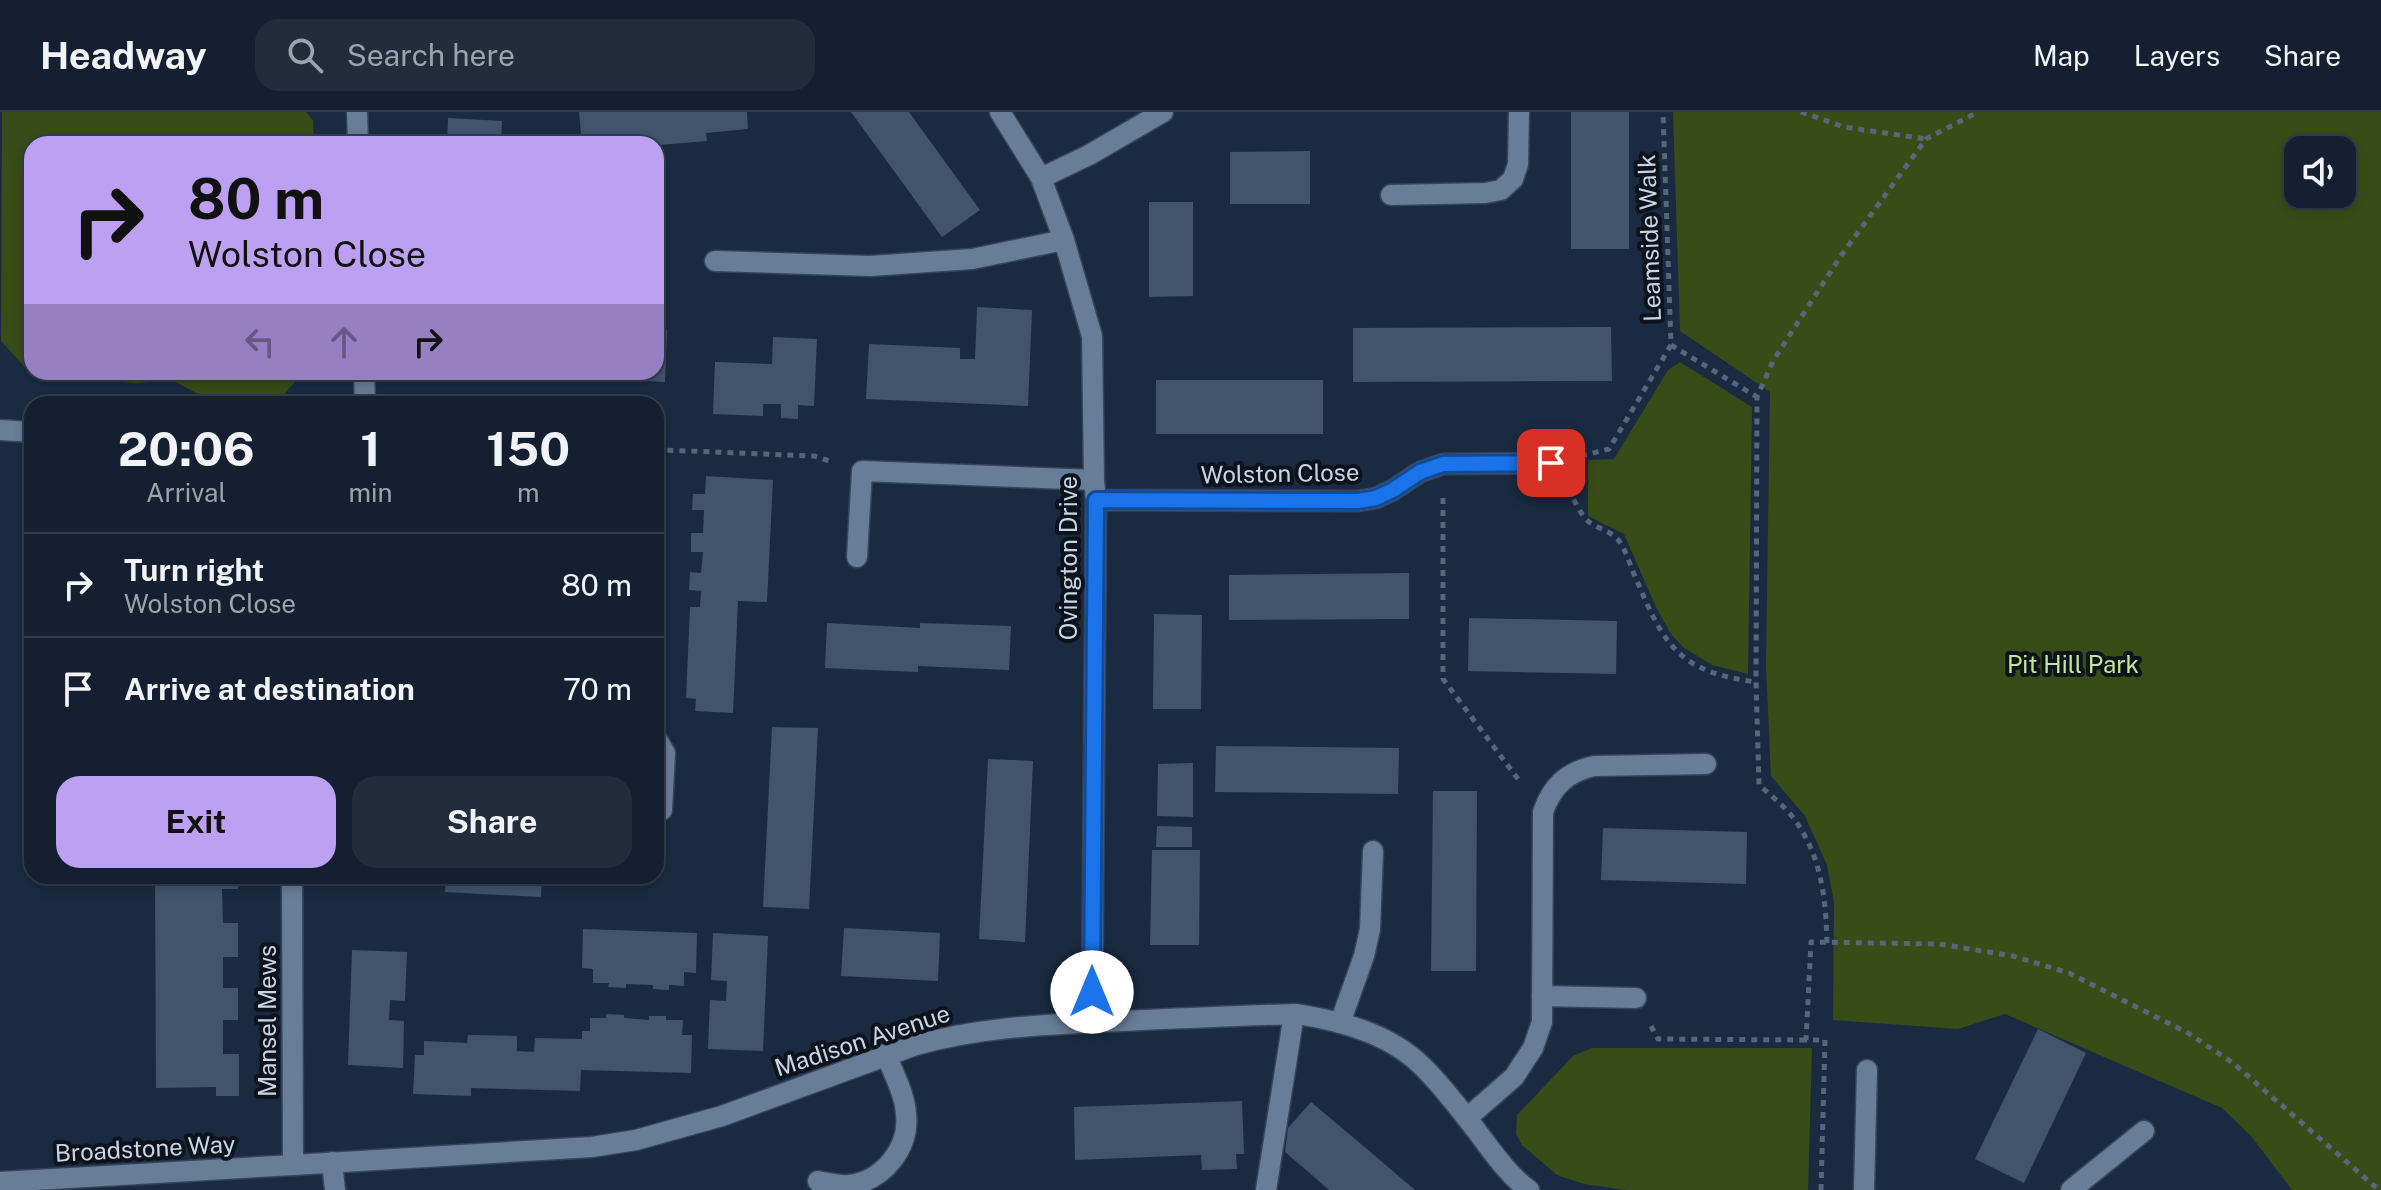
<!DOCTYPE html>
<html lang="en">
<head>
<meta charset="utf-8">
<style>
	body { margin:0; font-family:"Public Sans",sans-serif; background:#212d3d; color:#f1f3f6; height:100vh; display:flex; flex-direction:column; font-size:30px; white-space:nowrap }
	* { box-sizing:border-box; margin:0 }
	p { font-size:26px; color:#9da3ab }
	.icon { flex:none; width:44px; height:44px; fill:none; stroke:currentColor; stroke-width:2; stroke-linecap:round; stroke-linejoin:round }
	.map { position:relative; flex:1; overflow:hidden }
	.side { position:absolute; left:24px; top:284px; width:640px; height:488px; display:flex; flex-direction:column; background:#142031; border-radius:24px; box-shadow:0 4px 12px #0003,0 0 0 2px #333e4d }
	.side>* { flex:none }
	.hud { position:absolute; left:24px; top:24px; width:640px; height:244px; border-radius:24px; box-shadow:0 4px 12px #0003,0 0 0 2px #333e4d; background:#bca0f2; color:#111; overflow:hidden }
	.controls { position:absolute; left:2284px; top:24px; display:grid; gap:16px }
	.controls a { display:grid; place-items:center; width:72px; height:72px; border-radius:16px; background:#142031; box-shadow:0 4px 12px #0003,0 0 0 2px #333e4d; font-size:40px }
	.pin { position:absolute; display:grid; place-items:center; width:68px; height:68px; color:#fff; margin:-34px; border-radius:16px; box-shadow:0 4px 12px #0006 }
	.me { position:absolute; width:88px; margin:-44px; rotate:0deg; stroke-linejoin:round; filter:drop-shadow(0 0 6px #0008) }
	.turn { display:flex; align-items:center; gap:28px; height:168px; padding:0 32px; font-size:36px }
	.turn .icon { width:104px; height:104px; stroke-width:2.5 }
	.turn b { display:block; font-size:56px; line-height:68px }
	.lanes { display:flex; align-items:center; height:76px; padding:0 32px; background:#0003; justify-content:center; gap:40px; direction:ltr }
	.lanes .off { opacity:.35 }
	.eta { display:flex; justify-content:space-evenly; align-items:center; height:136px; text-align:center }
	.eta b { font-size:48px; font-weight:700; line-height:56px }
	.primary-button { display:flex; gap:16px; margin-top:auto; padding:16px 32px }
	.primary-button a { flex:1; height:92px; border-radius:24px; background:#bca0f2; color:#111; font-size:32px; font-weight:700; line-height:92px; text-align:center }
	.primary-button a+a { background:#212d3d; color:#f1f3f6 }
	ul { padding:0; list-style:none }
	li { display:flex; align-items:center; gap:24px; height:104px; padding:0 32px; border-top:2px solid #333e4d }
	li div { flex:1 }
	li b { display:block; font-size:30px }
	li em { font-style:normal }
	header { display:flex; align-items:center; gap:48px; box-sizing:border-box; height:112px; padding:0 40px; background:#142031; border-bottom:2px solid #333e4d }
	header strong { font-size:38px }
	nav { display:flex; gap:44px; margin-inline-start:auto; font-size:28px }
	.search { width:560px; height:72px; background:#212d3d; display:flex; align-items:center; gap:20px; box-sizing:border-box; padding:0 28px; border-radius:24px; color:#9da3ab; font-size:30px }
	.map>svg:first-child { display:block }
</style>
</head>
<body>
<header>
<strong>Headway</strong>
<div class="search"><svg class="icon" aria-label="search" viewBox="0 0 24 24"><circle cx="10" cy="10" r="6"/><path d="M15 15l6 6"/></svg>Search here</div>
<nav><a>Map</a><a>Layers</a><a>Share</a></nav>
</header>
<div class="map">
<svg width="2381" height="1078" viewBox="0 0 2381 1078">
	<rect width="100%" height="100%" fill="#1a2b41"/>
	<path fill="#384c18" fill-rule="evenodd" d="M 2,0 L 306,0 L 313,8 L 314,32 L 32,32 L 32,260 L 304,260 L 278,289 L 200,283 L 172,268 L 138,271 L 34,265 L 1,229 Z
		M 1673,0 L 2381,0 L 2381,1078 L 2292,1078 L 2251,1024 L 2222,996 L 2005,902 L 1958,917 L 1833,908 L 1834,790 L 1827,753 L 1805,704 L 1771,664 L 1766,554 L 1770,280 L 1680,219 ZM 2342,38 L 2342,82 L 2298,82 L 2298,38 Z
		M 1680,250 L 1752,295 L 1748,562 L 1712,553 L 1683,535 L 1671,522 L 1656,495 L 1624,422 L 1588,404 L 1588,348 L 1614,347 L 1668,258 Z
		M 1592,936 L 1812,936 L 1808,1078 L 1626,1078 L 1584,1072 L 1557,1063 L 1522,1033 L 1516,1022 L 1517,1003 L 1573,944 Z"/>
	<path fill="#41546c" d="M 579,0 L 747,0 L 748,17 L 706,21 L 707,29 L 659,33 L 661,50 L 656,50 L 656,32 L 582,32 Z
		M 851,0 L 909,0 L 980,98 L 942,125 Z
		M 1571,0 L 1629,0 L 1629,137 L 1571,137 Z
		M 448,6 L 502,9 L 501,32 L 447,32 Z
		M 1310,39 L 1310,92 L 1230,92 L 1230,40 Z
		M 1149,90 L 1193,90 L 1193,184 L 1149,185 Z
		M 977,195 L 1032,198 L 1028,294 L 866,287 L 869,232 L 960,236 L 960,247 L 975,247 Z
		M 1611,215 L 1612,269 L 1353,270 L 1353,216 Z
		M 656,217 L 667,218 L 665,270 L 584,266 L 584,260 L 656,260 Z
		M 773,225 L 817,227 L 814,294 L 798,293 L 798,307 L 781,306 L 781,292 L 763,292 L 763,304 L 713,302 L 715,250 L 772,252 Z
		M 456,260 L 512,260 L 511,268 L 455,265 Z
		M 1156,268 L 1323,268 L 1323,322 L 1156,322 Z
		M 706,364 L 773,368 L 767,490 L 738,489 L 733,601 L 695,599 L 696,587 L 686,586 L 690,495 L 700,495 L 701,479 L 689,478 L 690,460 L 701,461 L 703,440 L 691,440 L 691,421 L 703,421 L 704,398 L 692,398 L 693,382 L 705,382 Z
		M 1409,461 L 1409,507 L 1229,508 L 1229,463 Z
		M 29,482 L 32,482 L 32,515 L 27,514 Z
		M 1154,502 L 1202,503 L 1201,597 L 1153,597 Z
		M 1469,506 L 1617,509 L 1616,562 L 1468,559 Z
		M 827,511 L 920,516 L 920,511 L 1011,514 L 1009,558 L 918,554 L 918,560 L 825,556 Z
		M 772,615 L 818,616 L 809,797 L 763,795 Z
		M 1216,634 L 1399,636 L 1398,682 L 1215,680 Z
		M 988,647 L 1033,649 L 1025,830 L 979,827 Z
		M 1193,651 L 1193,705 L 1157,704 L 1158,652 Z
		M 29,653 L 32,653 L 32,732 L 29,732 Z
		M 1433,679 L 1477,679 L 1476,859 L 1431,859 Z
		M 1157,714 L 1192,715 L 1192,735 L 1156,735 Z
		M 1603,716 L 1747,720 L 1746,772 L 1601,768 Z
		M 1152,738 L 1200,738 L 1199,833 L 1150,833 Z
		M 155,764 L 238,764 L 238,777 L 222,777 L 223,811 L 238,811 L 238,845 L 223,845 L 223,876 L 238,876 L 238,908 L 223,908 L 223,942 L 239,942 L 239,984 L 216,984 L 216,975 L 156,976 Z
		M 446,764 L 542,764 L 541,785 L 445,780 Z
		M 844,816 L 940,821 L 938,869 L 841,864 Z
		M 583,817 L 697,821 L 696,861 L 684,860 L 684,874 L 669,873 L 669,878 L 653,877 L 653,873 L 626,872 L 626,876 L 608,875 L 609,871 L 593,871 L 593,857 L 582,856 Z
		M 713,821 L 768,824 L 763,939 L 708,937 L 710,888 L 726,889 L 727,869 L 711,868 Z
		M 352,838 L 407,840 L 405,889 L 390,888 L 389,908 L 404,909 L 403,956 L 348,953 Z
		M 606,902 L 624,903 L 624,906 L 649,908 L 649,904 L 666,904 L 666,908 L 683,908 L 682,923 L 692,923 L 691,961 L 581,958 L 580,979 L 471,976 L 471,984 L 413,982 L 415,943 L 424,943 L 424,929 L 467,931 L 468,923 L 517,924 L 517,939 L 534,940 L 535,926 L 582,927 L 582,919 L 590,919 L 590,906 L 606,906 Z
		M 2038,917 L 2086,941 L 2024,1071 L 1975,1047 Z
		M 1242,989 L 1244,1042 L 1236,1042 L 1237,1057 L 1202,1058 L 1201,1043 L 1075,1048 L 1074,995 Z
		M 1311,990 L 1374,1043 L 1415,1078 L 1329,1078 L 1305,1057 L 1285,1040 L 1288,1016 Z"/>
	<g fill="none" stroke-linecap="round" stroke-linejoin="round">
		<g stroke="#374558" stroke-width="23">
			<path id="lane" d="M 1391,83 L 1485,81 L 1501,78 L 1513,67 L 1518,52 L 1519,0
				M 715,149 L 870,154 L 972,147 L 1064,128
				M 857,445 L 862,359 L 1094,368
				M 1542,884 L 1636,886
				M 1340,911 L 1364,844 L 1370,817 L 1373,739
				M 332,1050 L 335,1078
				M 818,1069 C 829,1071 839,1074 849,1073 C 883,1069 910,1036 906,1002 C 905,982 893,961 886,942
				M 1266,1078 L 1294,902
				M 1864,1078 L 1867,958
				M 2071,1078 L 2144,1019"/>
		</g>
		<g stroke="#374558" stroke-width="23">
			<path id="street" d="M 357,0 L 358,32
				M 1000,0 L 1041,66 L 1064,128 L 1092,224 L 1094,368 L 1096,388 L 1092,911
				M 1041,66 L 1089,43 L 1163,0
				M 364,260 L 365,292
				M 1096,388 L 1358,389 L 1376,386 L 1393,378 L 1420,360 L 1443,352 L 1551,351
				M 656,626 L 665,641 L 662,698
				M 1467,1006 L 1514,965 L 1533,936 L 1542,910 L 1543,700 C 1552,674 1567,660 1594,654 L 1706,652
				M 293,1053 L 592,1035 L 636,1028 L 722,1004 L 913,934 C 975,916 1037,913 1101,910 C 1166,907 1231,904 1297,902 C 1340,909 1388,921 1421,953 C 1441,972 1459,996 1476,1018 C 1492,1039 1508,1063 1529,1078"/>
		</g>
		<g stroke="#374558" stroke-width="23">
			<path id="secondary" d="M 0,318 L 32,320
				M 0,1070 L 293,1053 L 292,764"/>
		</g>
		<path stroke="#576679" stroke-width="5" stroke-dasharray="6 6" stroke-linecap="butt" d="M 1801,0 L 1844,15 L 1926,27
			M 1671,233 L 1757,285
			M 656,341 L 663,338 L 814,344 L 833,350
			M 1581,344 L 1609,337 L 1671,233 L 1663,0
			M 1568,377 C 1574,387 1580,402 1588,409 C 1597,417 1612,419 1619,429 C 1627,440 1631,457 1637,469 C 1665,536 1681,560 1756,570
			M 1443,386 L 1443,567 L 1521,671
			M 1827,831 C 1826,790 1822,749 1799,714 C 1789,698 1773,685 1759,673 L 1756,570 L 1757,285 L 1773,249 L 1840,145 L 1926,27 L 1978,0
			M 1651,914 L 1658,927 L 1806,928
			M 1821,1078 L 1825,928 L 1806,928 L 1811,830 L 1939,832 L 2013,844 L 2069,861 L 2188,921 L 2233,951 L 2379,1078"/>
		<use href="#lane" stroke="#687d97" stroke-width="20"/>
		<use href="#street" stroke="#687d97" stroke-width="20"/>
		<use href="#secondary" stroke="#687d97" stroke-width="20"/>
	</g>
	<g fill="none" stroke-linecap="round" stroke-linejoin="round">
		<g stroke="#114b97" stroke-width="20">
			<path id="route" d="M 1092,880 L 1096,388 L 1358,389 L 1376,386 L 1393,378 L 1420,360 L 1443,352 L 1551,351"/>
		</g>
		<use href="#route" stroke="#1a73e8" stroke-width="14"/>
	</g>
	<g text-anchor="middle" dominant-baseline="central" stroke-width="8" stroke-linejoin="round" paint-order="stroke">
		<g font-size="24" fill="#c9d5e3" stroke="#0c131d">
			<text transform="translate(1649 126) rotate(-92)">Leamside Walk</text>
			<text transform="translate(1280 361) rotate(-1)">Wolston Close</text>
			<text transform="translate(1068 446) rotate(-90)">Ovington Drive</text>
			<text transform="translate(267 909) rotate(-90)">Mansel Mews</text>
			<text transform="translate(862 928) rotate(-18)">Madison Avenue</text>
			<text transform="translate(145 1036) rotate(-3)">Broadstone Way</text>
		</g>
		<g font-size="24" fill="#c3e793" stroke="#0c131d">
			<text x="2073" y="552">Pit Hill Park</text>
		</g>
	</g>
</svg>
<div class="controls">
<a><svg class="icon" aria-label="sound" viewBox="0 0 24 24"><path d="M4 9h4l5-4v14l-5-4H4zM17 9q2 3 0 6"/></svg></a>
</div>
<div class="pin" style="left:1551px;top:351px;background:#d93025"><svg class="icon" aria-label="arrive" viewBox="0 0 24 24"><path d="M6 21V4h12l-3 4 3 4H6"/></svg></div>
<svg class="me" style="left:1092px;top:880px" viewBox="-20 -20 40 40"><circle r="19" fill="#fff"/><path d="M0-13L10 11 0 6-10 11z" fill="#1a73e8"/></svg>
<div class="hud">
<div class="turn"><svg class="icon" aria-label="right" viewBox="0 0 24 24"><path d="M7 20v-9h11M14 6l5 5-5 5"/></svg><div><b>80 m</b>Wolston Close</div></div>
<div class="lanes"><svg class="icon off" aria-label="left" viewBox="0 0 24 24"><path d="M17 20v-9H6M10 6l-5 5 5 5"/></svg><svg class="icon off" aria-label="ahead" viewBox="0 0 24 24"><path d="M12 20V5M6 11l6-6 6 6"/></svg><svg class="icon" aria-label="right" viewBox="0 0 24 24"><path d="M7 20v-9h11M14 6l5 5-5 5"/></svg></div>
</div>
<section class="side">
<div class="eta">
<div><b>20:06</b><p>Arrival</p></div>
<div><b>1</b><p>min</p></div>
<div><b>150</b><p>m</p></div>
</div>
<ul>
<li><svg class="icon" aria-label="right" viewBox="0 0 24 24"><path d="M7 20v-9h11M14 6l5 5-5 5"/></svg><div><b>Turn right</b><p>Wolston Close</p></div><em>80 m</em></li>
<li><svg class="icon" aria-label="arrive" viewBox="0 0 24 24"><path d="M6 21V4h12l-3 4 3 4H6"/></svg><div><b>Arrive at destination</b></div><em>70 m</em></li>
</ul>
<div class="primary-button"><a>Exit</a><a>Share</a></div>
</section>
</div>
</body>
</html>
